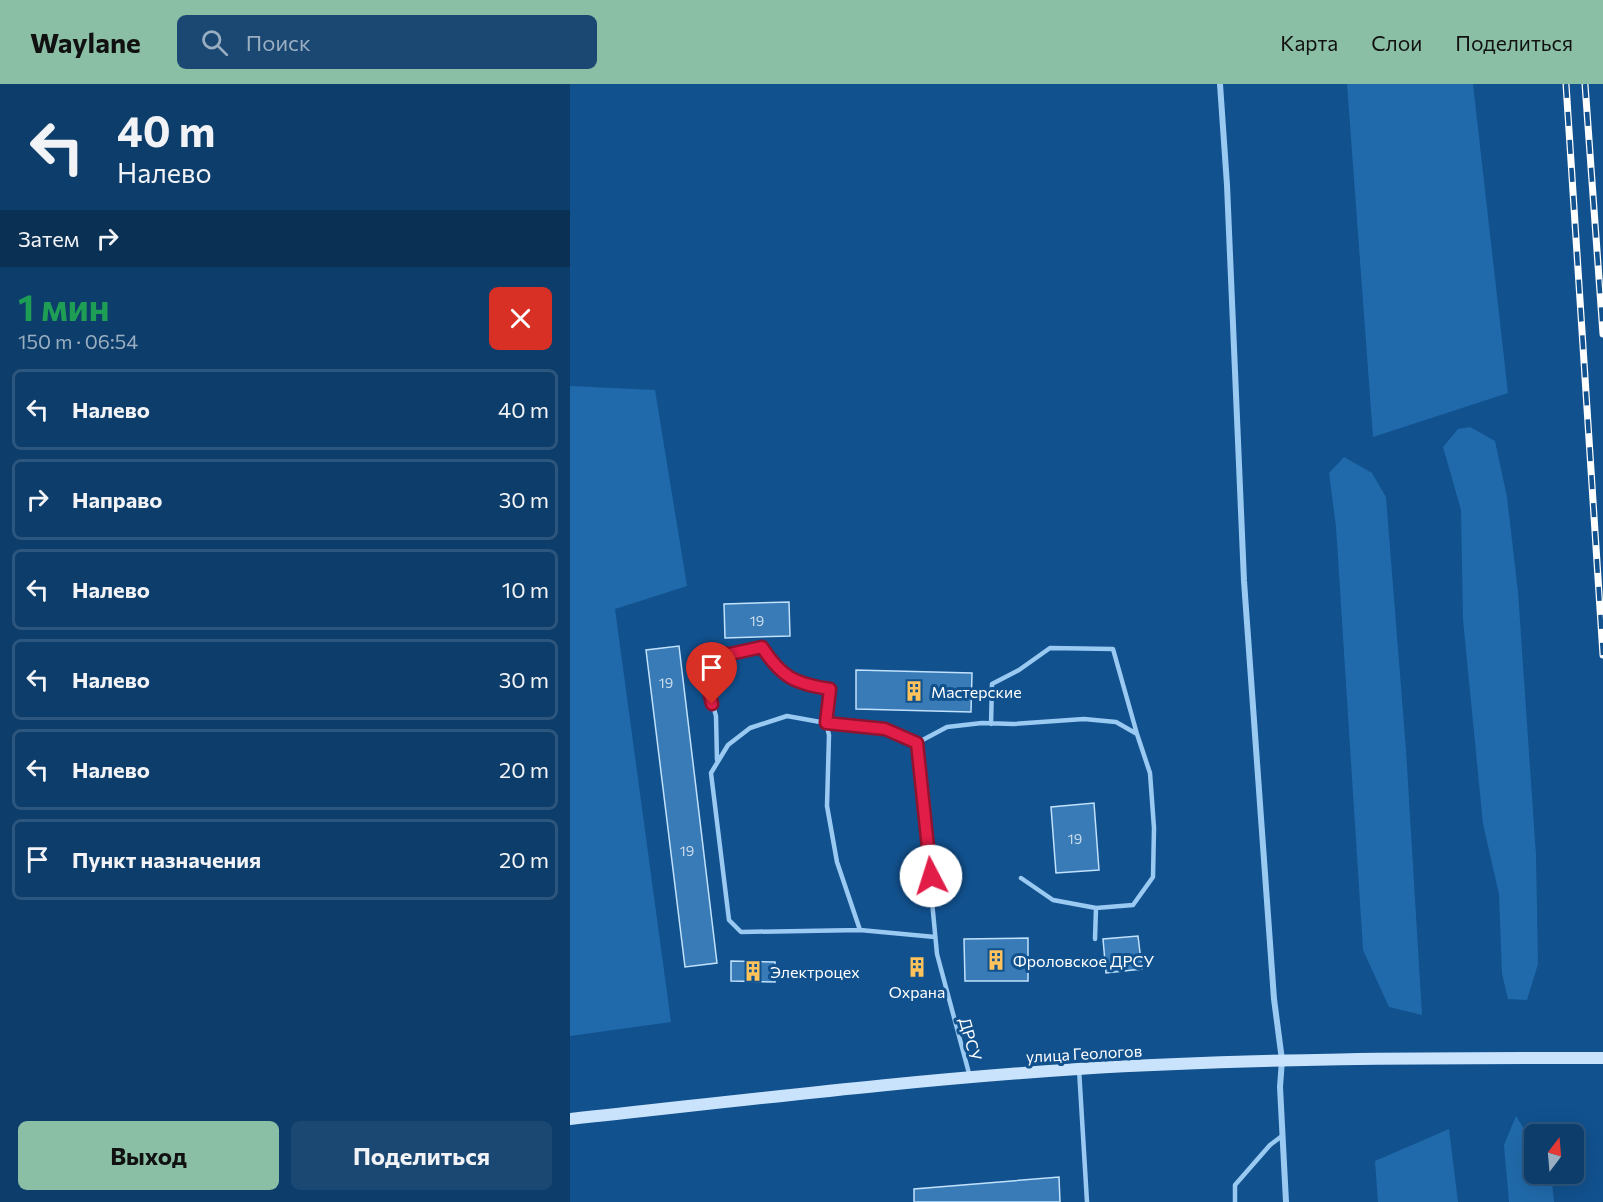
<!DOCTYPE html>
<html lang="ru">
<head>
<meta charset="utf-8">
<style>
	body { margin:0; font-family:Commissioner,sans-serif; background:#1b4872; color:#f1f3f6; height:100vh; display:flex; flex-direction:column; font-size:22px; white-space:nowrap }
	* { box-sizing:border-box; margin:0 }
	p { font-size:20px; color:#9aaec1 }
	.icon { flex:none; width:33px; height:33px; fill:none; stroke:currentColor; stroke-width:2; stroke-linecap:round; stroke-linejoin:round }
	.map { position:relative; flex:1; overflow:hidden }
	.side { display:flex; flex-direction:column; background:#0d3d6a; width:570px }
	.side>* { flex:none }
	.top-card { background:#0d3d6a; color:#f1f3f6; overflow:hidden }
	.needle { width:39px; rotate:16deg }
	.tools { position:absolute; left:954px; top:1040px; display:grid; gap:12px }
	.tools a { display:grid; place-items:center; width:60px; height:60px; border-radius:9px; background:#0d3d6a; box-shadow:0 6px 24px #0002,0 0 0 2px #2d567e; font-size:30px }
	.pin { position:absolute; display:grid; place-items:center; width:51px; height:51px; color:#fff; margin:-62px -26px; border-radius:50% 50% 50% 0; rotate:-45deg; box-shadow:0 0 6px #0007 }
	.pin .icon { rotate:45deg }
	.me { position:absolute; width:66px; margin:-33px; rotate:355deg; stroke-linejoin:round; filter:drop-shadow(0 0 4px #0008) }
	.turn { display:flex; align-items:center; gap:21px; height:126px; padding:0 18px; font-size:27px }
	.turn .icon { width:78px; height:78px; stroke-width:2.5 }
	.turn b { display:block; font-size:42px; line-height:51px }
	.then { display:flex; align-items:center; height:57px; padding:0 18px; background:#0003; gap:12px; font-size:22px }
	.round { display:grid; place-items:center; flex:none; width:63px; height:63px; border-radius:9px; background:#1b4872 }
	.head { display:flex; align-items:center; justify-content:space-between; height:102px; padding:0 18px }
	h1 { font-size:36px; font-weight:700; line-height:45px; color:#1e9e55 }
	.action { display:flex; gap:12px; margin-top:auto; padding:12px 18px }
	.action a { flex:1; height:69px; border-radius:9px; background:#8abfa5; color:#111; font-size:24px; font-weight:700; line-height:69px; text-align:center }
	.action a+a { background:#1b4872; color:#f1f3f6 }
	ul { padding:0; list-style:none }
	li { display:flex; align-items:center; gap:18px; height:81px; margin:0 12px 9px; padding:0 6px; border:3px solid #2d567e; border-radius:9px }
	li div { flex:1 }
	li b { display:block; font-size:22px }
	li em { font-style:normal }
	header { display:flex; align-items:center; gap:36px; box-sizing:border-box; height:84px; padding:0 30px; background:#8abfa5; color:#111 }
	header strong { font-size:28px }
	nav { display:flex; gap:33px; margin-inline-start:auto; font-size:21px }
	.search { width:420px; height:54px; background:#1b4872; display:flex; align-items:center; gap:15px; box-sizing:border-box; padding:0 21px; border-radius:9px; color:#9aaec1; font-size:22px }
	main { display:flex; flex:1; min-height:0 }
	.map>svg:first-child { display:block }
</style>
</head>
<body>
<header>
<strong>Waylane</strong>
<div class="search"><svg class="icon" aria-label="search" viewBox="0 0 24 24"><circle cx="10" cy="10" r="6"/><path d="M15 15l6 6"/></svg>Поиск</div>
<nav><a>Карта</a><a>Слои</a><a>Поделиться</a></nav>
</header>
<main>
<section class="side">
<div class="top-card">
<div class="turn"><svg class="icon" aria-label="left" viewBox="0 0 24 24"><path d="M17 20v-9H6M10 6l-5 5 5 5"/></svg><div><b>40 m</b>Налево</div></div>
<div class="then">Затем<svg class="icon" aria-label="right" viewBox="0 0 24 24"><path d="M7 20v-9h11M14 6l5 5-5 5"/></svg></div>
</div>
<div class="head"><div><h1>1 мин</h1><p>150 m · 06:54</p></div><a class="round" style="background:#d93025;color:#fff"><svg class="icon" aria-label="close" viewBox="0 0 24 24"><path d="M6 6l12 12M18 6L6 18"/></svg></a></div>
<ul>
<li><svg class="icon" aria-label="left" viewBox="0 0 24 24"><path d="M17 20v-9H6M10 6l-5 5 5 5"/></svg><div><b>Налево</b></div><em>40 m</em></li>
<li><svg class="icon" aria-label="right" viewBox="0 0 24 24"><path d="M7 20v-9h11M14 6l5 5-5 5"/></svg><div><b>Направо</b></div><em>30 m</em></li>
<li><svg class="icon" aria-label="left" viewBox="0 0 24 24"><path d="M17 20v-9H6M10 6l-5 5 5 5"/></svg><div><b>Налево</b></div><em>10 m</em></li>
<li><svg class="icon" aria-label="left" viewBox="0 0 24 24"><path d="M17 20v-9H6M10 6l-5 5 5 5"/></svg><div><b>Налево</b></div><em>30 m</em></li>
<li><svg class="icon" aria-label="left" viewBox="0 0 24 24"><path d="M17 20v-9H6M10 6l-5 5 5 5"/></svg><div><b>Налево</b></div><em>20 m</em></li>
<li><svg class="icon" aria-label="arrive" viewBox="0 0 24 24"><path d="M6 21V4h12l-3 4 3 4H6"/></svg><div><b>Пункт назначения</b></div><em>20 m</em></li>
</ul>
<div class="action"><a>Выход</a><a>Поделиться</a></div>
</section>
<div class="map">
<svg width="1033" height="1118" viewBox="0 0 1033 1118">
	<rect width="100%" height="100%" fill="#11518e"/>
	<path fill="#206aab" d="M 777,0 L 903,0 L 938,309 L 803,353 Z
		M 0,302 L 85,306 L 117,502 L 45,525 L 101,938 L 0,952 Z
		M 900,343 L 925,357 L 937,413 L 948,508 L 966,771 L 968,880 L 957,916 L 938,915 L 932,890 L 929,810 L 913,740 L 893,536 L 891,426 L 873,363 L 888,345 Z
		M 774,373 L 802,389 L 816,413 L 836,666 L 852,931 L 819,923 L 793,866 L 766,443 L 759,389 Z
		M 946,1032 L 964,1061 L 964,1089 L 981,1089 L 984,1118 L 939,1118 L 934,1061 Z
		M 879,1045 L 888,1118 L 808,1118 L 805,1077 Z"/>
	<path fill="#397bb7" stroke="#c1e1fd" stroke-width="1.5" d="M 219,518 L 220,552 L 155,554 L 154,520 Z
		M 109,562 L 147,879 L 115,883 L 76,566 Z
		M 286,586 L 402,589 L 401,628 L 286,625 Z
		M 524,719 L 529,786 L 486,789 L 481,723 Z
		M 568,852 L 572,885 L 536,889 L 533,855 Z
		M 458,854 L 458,897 L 395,897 L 394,855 Z
		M 161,877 L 205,878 L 205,898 L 161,897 Z
		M 489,1093 L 490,1118 L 344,1118 L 344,1105 Z"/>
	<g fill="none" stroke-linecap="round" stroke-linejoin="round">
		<path stroke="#9ac9f2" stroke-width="4.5" d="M 421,640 L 422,600 L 449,586 L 480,564 L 543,565 L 567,650
			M 347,659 L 377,643 L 412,639 L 443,640 L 514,635 L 546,638 L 567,650 L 580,689 L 584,744 L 583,793 L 563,821 L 526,824 L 483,816 L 451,794
			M 147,676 L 146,632 L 139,607 L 140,569 L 160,570 L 192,563 C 211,593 225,600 260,605 L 256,639 L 259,651 L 257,722 L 267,778 L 290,846
			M 365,853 L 290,846 L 171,848 L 159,836 L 141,689 L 158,661 L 180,644 L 217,632 L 267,641 L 316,645 L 347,659 L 367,870 L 400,993
			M 525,855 L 526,824
			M 509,985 L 517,1118
			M 665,1118 L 665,1101 L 700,1061 L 712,1052"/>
		<path stroke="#9ac9f2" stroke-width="6" d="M 650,0 L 657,101 L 674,497 L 704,915 L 712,976 L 710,1003 L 716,1118"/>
		<path stroke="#c9e3fc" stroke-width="12" d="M 0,1035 C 169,1017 338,996 508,985 C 683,974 858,974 1033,974"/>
		<g stroke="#fff" stroke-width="7">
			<path id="rail" d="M 996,0 L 1033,571
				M 1015,0 L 1033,250"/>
		</g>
		<use href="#rail" stroke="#11518e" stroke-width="4.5" stroke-dasharray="14" stroke-linecap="butt"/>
	</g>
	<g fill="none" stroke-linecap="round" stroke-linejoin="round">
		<g stroke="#92132f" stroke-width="15">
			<path id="route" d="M 142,620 L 139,607 L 140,569 L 160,570 L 192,563 C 211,593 225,600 260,605 L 256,639 L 315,645 L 347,659 L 361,792"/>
		</g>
		<use href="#route" stroke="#e11d48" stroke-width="10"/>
	</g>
	<defs>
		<g id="building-bare" transform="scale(1.62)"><path d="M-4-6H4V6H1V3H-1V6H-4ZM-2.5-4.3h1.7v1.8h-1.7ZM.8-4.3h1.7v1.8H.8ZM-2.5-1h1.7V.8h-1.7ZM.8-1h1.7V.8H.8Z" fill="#ffc35b" stroke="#11518e" stroke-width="2.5" paint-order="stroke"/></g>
	</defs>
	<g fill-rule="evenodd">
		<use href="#building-bare" x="344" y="607"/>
		<use href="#building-bare" x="426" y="876"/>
		<use href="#building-bare" x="347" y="883"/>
		<use href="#building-bare" x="183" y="887"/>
	</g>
	<g text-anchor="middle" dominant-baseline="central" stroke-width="6" stroke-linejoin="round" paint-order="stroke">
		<g font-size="14" fill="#cedeed">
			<text x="187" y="536">19</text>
			<text x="96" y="598">19</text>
			<text x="505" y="754">19</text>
			<text x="117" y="766">19</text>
		</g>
		<g font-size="16" fill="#fff" stroke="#11518e" text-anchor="start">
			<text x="361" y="607">Мастерские</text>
			<text x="443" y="876">Фроловское ДРСУ</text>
			<text x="200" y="887">Электроцех</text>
			<text x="347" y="907" text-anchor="middle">Охрана</text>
		</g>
		<g font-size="16" fill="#fff" stroke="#11518e">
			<text transform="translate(401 955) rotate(74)">ДРСУ</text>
			<text transform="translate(514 969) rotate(-3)">улица Геологов</text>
		</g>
	</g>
</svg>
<div class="tools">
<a><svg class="needle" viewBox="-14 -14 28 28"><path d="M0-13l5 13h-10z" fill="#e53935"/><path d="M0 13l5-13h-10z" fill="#9aaec1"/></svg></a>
</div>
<div class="pin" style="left:142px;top:620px;background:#d93025"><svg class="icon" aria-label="arrive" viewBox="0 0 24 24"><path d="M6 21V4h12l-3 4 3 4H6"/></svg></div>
<svg class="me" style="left:361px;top:792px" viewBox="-20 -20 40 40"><circle r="19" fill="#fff"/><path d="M0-13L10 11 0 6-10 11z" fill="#e11d48"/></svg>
</div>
</main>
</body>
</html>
